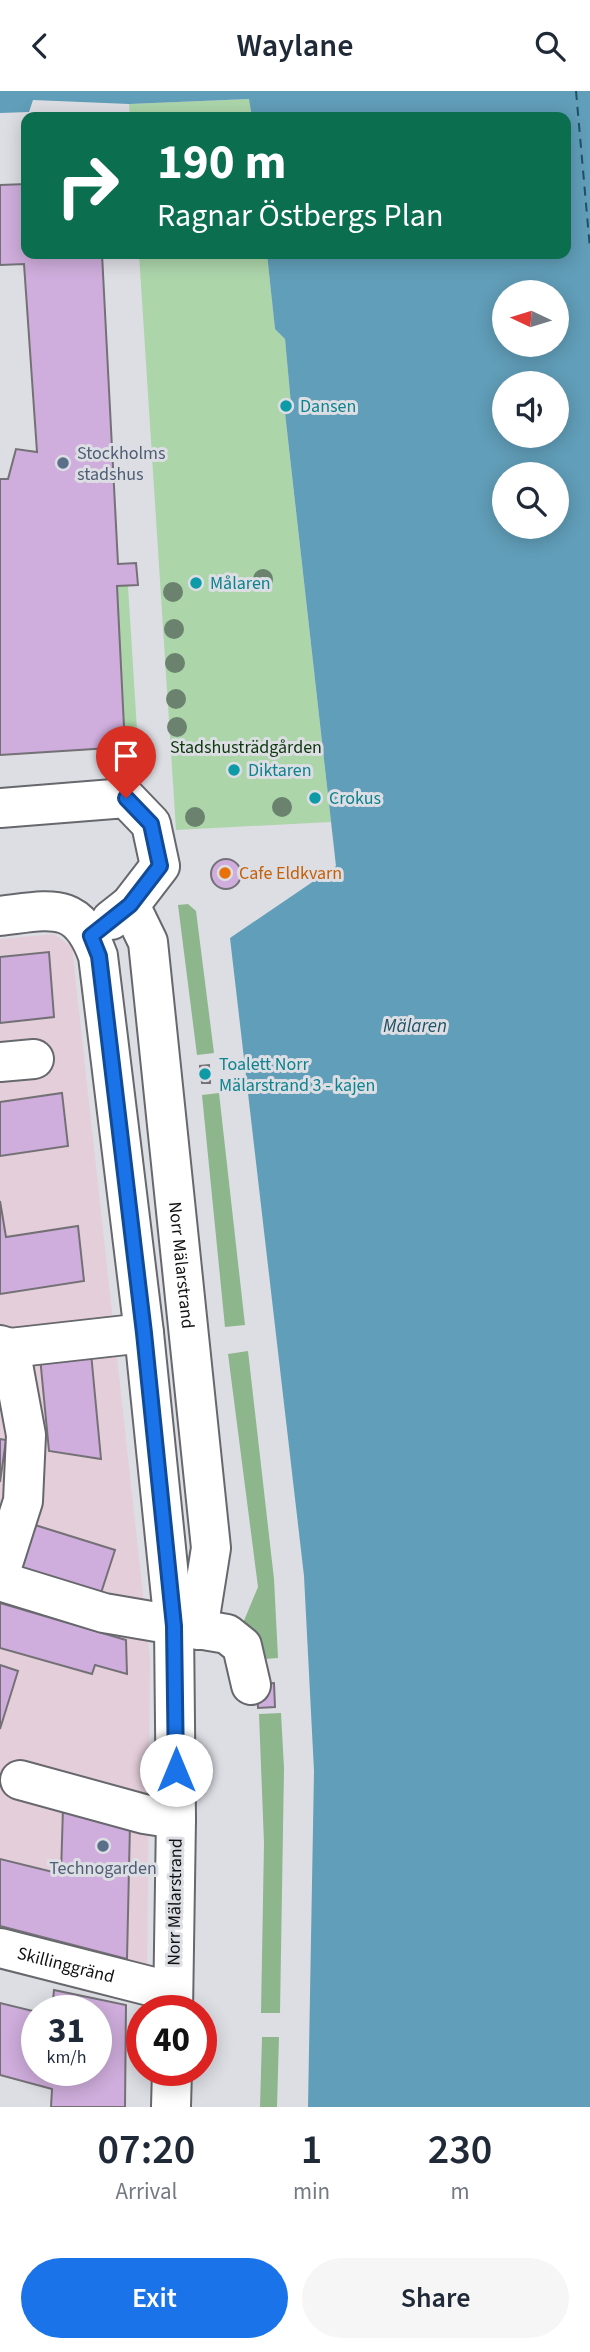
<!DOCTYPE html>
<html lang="en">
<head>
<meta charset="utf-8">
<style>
	body { margin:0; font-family:"Source Sans 3",sans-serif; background:#f6f6f7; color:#1f2937; height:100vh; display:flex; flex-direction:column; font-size:26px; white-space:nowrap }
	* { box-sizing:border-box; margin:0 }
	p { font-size:23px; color:#747a83 }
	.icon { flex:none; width:38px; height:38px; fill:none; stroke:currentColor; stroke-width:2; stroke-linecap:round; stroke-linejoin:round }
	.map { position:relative; height:2016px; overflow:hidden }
	.details { display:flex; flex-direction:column; background:#fff; flex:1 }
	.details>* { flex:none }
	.guide { position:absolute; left:21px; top:21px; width:550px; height:147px; border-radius:14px; box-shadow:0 4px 18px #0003; background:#0b6e4f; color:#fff; overflow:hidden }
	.needle { width:46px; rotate:274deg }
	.tools { position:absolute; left:492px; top:189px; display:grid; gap:14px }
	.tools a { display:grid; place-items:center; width:77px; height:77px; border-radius:50%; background:#fff; box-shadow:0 4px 18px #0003; font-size:35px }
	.speed { position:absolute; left:21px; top:1904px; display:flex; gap:14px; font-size:35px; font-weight:700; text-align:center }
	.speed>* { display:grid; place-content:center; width:91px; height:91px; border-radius:50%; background:#fff; box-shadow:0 4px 18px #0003; line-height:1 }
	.speed small { font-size:18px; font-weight:400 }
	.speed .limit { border:10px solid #d22; background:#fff; color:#111 }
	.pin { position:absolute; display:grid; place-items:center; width:60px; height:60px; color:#fff; margin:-72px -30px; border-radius:50% 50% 50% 0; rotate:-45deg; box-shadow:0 0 7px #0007 }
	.pin .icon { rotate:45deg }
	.me { position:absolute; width:77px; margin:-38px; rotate:0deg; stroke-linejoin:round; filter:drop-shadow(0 0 5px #0008) }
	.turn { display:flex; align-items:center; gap:24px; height:147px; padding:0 21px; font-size:32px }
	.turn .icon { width:91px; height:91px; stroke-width:2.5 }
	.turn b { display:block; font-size:49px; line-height:60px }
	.eta { display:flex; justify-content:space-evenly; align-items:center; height:119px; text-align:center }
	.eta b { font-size:42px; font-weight:600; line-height:49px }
	.cta { display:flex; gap:14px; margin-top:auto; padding:14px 21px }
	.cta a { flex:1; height:80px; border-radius:42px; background:#1a73e8; color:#fff; font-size:28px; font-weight:600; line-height:80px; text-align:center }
	.cta a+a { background:#f6f6f7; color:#1f2937 }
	header { display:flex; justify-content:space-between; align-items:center; height:91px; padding:0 21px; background:#fff; font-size:32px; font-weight:600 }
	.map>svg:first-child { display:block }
</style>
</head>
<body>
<header><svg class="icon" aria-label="back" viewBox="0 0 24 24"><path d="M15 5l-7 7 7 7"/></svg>Waylane<svg class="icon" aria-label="search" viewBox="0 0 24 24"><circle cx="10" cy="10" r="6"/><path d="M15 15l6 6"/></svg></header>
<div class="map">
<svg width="590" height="2016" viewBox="0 0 590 2016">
	<rect width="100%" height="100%" fill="#dddee4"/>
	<path fill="#e4ceda" d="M 54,843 L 72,856 L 150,1567 L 147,1897 L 0,1858 L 0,848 Z"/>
	<path fill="#acd5aa" d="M 250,8 L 252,26 L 130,26 L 129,13 Z
		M 139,163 L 267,163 L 275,238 L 285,248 L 291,313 L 285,323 L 331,731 L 176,739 Z
		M 117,495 L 128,495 L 138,655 L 125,656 Z"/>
	<path fill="#8db68c" d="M 188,813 L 196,820 L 214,962 L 197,964 L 178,814 Z
		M 219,1002 L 245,1234 L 225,1236 L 202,1004 Z
		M 248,1260 L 274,1488 L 278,1567 L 251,1569 L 238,1544 L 258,1496 L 228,1263 Z
		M 281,1622 L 284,1677 L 280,1922 L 261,1922 L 264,1752 L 259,1623 Z
		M 262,1946 L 279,1946 L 277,2016 L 260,2016 Z"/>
	<path fill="#619eb9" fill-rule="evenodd" d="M 0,0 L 590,0 L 590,2016 L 308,2016 L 314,1680 L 304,1485 L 230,847 L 336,775 L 285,322 L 291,313 L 285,248 L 275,238 L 267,163 L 565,163 L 565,26 L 252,26 L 249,8 L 129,13 L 33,9 L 29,21 L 0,22 ZM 504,201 L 556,201 L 556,254 L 504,254 ZM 504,292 L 556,292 L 556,345 L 504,345 ZM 504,383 L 556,383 L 556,436 L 504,436 Z"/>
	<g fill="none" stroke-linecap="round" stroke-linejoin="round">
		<path stroke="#1f5165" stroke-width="2" stroke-dasharray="9 7" stroke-linecap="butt" d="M 576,0 L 590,158"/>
	</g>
	<path fill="#cfaddc" stroke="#747176" stroke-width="2" d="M 26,93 L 26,163 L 102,163 L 118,473 L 136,472 L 138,494 L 117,495 L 125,656 L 0,664 L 0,388 L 8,388 L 16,358 L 37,361 L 24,173 L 0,174 L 0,94 Z
		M211 783a15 15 0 1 1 30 0a15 15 0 1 1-30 0Z
		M 49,861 L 54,926 L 0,932 L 0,866 Z
		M 209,974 L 210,992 L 202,992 L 200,975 Z
		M 62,1002 L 68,1055 L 0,1065 L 0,1011 Z
		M 0,1110 L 6,1146 L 78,1135 L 84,1190 L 0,1203 Z
		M 91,1262 L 101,1368 L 49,1360 L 40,1266 Z
		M 0,1348 L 6,1349 L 0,1391 Z
		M 35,1434 L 115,1459 L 101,1502 L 22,1477 Z
		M 0,1512 L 126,1549 L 127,1583 L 95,1574 L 92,1583 L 0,1557 Z
		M 0,1574 L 18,1580 L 0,1638 Z
		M 274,1592 L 275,1616 L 258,1617 L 257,1593 Z
		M 63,1717 L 130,1733 L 127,1868 L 0,1835 L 0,1768 L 61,1783 Z
		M 54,1899 L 126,1914 L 125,2016 L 51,2016 L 52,1998 L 0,1984 L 0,1912 L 37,1921 L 37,1979 L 96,1979 L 96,1920 L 52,1920 Z"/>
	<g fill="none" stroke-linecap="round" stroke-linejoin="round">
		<g stroke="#67686d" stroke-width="42">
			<g id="minor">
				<path d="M 0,717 L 126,707 L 151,733 L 160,775 L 130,814 L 111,829"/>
				<path id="s1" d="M 130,814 L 148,851 L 211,1457 L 198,1539"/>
				<path d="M 0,825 C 51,819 78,809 98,865 L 144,1242 L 174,1535 L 176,1728 L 173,1920"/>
				<path d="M 0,971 L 34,968"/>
				<path d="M 0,1254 L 10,1257 L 26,1344 L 23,1410 L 0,1482"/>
				<path d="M 10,1257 L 144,1242"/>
				<path d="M 0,1490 L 104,1522 L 227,1543 L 242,1555 L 251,1594"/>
				<path d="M 20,1689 L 144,1723 L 176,1728"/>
				<path id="s2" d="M 0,1857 L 173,1901"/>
				<path d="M 171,2016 L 172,1979"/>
			</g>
		</g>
		<use href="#minor" stroke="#fff" stroke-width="38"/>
	</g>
	<g fill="#6a826e">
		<circle cx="263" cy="488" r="10"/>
		<circle cx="173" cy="501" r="10"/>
		<circle cx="174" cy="538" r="10"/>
		<circle cx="175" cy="572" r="10"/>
		<circle cx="176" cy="608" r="10"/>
		<circle cx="177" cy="636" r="10"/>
		<circle cx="282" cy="716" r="10"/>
		<circle cx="195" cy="726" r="10"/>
	</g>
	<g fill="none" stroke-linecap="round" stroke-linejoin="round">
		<g stroke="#114b97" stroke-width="18">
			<path id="route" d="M 126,707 L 151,733 L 160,775 L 130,814 L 91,845 L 99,865 L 144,1242 L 174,1535 L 176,1679"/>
		</g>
		<use href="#route" stroke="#1a73e8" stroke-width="12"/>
	</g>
	<g fill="#0f9aa8" stroke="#dddee4" stroke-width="2.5">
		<circle cx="286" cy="315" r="7"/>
		<circle cx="196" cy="492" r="7"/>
		<circle cx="234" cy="679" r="7"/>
		<circle cx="315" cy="707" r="7"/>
		<circle cx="205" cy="983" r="7"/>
	</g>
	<g fill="#5c6f8a" stroke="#dddee4" stroke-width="2.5">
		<circle cx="63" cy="372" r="7"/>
		<circle cx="103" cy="1755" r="7"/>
	</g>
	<circle fill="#e8710a" stroke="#dddee4" stroke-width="2.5" cx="225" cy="782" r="7"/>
	<g text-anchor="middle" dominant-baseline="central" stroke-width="6" stroke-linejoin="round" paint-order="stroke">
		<g font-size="18" fill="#0d838f" stroke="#dddee4" text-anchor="start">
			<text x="300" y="315">Dansen</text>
			<text x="210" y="492">Målaren</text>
			<text x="248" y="679">Diktaren</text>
			<text x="329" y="707">Crokus</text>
			<text x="219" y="973">Toalett Norr<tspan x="219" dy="21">Mälarstrand 3 - kajen</tspan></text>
		</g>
		<g font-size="18" fill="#4e5e75" stroke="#dddee4" text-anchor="start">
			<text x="77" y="362">Stockholms<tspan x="77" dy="21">stadshus</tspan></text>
			<text x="103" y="1777" text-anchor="middle">Technogarden</text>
		</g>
		<g font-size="18" fill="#0c370d" stroke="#dddee4">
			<text x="246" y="656">Stadshusträdgården</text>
		</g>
		<g font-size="18" fill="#c56008" stroke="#dddee4" text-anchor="start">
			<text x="239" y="782">Cafe Eldkvarn</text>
		</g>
		<g font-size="18" fill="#101113" stroke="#dddee4">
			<text stroke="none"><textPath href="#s1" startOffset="366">Norr Mälarstrand</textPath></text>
			<text transform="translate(175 1811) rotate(-89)">Norr Mälarstrand</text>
			<text stroke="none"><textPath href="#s2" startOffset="68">Skillinggränd</textPath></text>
		</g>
		<g font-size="19" font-style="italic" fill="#1f5165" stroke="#dddee4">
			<text x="415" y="935">Mälaren</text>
		</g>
	</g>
</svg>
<div class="tools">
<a><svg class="needle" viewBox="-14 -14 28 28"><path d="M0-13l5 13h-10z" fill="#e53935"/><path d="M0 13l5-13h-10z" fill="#747a83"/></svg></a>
<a><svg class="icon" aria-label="sound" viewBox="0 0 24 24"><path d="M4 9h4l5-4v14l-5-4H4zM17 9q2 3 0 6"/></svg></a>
<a><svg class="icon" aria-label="search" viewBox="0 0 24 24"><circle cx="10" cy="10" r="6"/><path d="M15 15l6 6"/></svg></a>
</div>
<div class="speed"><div>31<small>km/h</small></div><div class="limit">40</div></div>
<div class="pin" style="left:126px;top:707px;background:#d93025"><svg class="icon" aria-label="arrive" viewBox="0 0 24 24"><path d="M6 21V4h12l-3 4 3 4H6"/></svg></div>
<svg class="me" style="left:176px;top:1679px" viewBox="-20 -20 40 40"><circle r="19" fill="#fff"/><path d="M0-13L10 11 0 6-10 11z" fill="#1a73e8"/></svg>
<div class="guide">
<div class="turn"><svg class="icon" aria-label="right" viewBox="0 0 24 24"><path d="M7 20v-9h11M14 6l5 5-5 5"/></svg><div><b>190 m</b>Ragnar Östbergs Plan</div></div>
</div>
</div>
<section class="details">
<div class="eta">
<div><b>07:20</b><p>Arrival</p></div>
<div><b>1</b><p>min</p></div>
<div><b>230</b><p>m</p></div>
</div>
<div class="cta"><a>Exit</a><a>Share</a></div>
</section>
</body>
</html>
